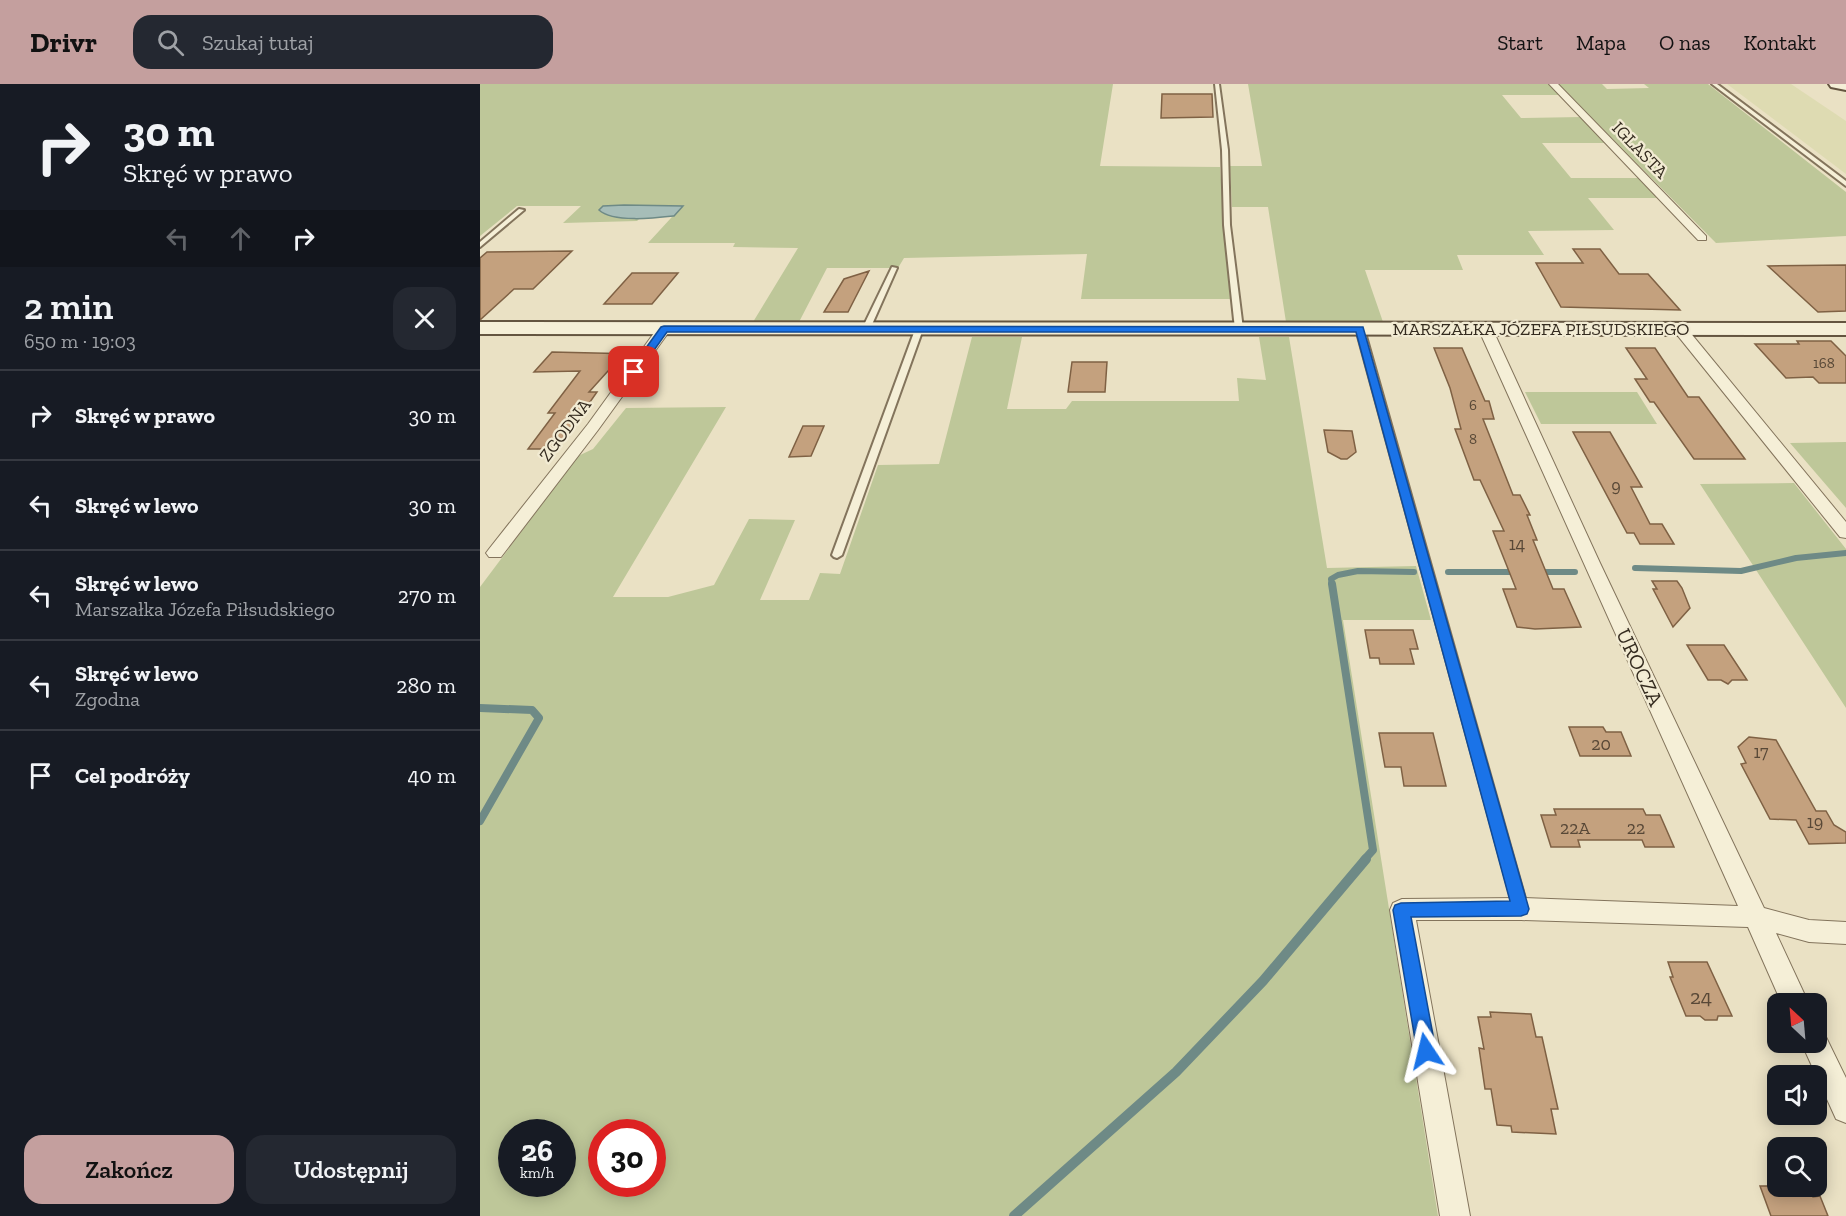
<!DOCTYPE html>
<html lang="pl">
<head>
<meta charset="utf-8">
<style>
	body { margin:0; font-family:"Zilla Slab",serif; background:#242831; color:#f1f3f6; height:100vh; display:flex; flex-direction:column; font-size:22px; white-space:nowrap }
	* { box-sizing:border-box; margin:0 }
	p { font-size:20px; color:#9ea1a6 }
	.icon { flex:none; width:33px; height:33px; fill:none; stroke:currentColor; stroke-width:2; stroke-linecap:round; stroke-linejoin:round }
	.map { position:relative; flex:1; overflow:hidden }
	.panel { display:flex; flex-direction:column; background:#171b24; width:480px }
	.panel>* { flex:none }
	.hud { background:#171b24; color:#f1f3f6; overflow:hidden }
	.needle { width:39px; rotate:334deg }
	.fabs { position:absolute; left:1287px; top:909px; display:grid; gap:12px }
	.fabs a { display:grid; place-items:center; width:60px; height:60px; border-radius:12px; background:#171b24; box-shadow:0 3px 15px #0003; font-size:30px }
	.speed { position:absolute; left:18px; top:1035px; display:flex; gap:12px; font-size:30px; font-weight:700; text-align:center }
	.speed>* { display:grid; place-content:center; width:78px; height:78px; border-radius:50%; background:#171b24; box-shadow:0 3px 15px #0003; line-height:1 }
	.speed small { font-size:15px; font-weight:400 }
	.speed .limit { border:9px solid #d22; background:#fff; color:#111 }
	.pin { position:absolute; display:grid; place-items:center; width:51px; height:51px; color:#fff; margin:-26px; border-radius:12px; box-shadow:0 3px 9px #0006 }
	.me { position:absolute; width:66px; margin:-33px; rotate:350deg; stroke-linejoin:round; filter:drop-shadow(0 0 4px #0008) }
	.turn { display:flex; align-items:center; gap:21px; height:126px; padding:0 24px; font-size:27px }
	.turn .icon { width:78px; height:78px; stroke-width:2.5 }
	.turn b { display:block; font-size:42px; line-height:51px }
	.lanes { display:flex; align-items:center; height:57px; padding:0 24px; background:#0003; justify-content:center; gap:30px; direction:ltr }
	.lanes .off { opacity:.35 }
	.round { display:grid; place-items:center; flex:none; width:63px; height:63px; border-radius:18px; background:#242831 }
	.summary { display:flex; align-items:center; justify-content:space-between; height:102px; padding:0 24px }
	h1 { font-size:36px; font-weight:600; line-height:45px }
	.primary-button { display:flex; gap:12px; margin-top:auto; padding:12px 24px }
	.primary-button a { flex:1; height:69px; border-radius:18px; background:#c49f9e; color:#111; font-size:24px; font-weight:600; line-height:69px; text-align:center }
	.primary-button a+a { background:#242831; color:#f1f3f6 }
	ul { padding:0; list-style:none }
	li { display:flex; align-items:center; gap:18px; height:90px; padding:0 24px; border-top:2px solid #363941 }
	li div { flex:1 }
	li b { display:block; font-size:22px }
	li em { font-style:normal }
	header { display:flex; align-items:center; gap:36px; box-sizing:border-box; height:84px; padding:0 30px; background:#c49f9e; color:#111 }
	header strong { font-size:28px }
	nav { display:flex; gap:33px; margin-inline-start:auto; font-size:21px }
	.search { width:420px; height:54px; background:#242831; display:flex; align-items:center; gap:15px; box-sizing:border-box; padding:0 21px; border-radius:18px; color:#9ea1a6; font-size:22px }
	main { display:flex; flex:1; min-height:0 }
	.map>svg:first-child { display:block }
</style>
</head>
<body>
<header>
<strong>Drivr</strong>
<div class="search"><svg class="icon" aria-label="search" viewBox="0 0 24 24"><circle cx="10" cy="10" r="6"/><path d="M15 15l6 6"/></svg>Szukaj tutaj</div>
<nav><a>Start</a><a>Mapa</a><a>O nas</a><a>Kontakt</a></nav>
</header>
<main>
<section class="panel">
<div class="hud">
<div class="turn"><svg class="icon" aria-label="right" viewBox="0 0 24 24"><path d="M7 20v-9h11M14 6l5 5-5 5"/></svg><div><b>30 m</b>Skręć w prawo</div></div>
<div class="lanes"><svg class="icon off" aria-label="left" viewBox="0 0 24 24"><path d="M17 20v-9H6M10 6l-5 5 5 5"/></svg><svg class="icon off" aria-label="ahead" viewBox="0 0 24 24"><path d="M12 20V5M6 11l6-6 6 6"/></svg><svg class="icon" aria-label="right" viewBox="0 0 24 24"><path d="M7 20v-9h11M14 6l5 5-5 5"/></svg></div>
</div>
<div class="summary"><div><h1>2 min</h1><p>650 m · 19:03</p></div><a class="round"><svg class="icon" aria-label="close" viewBox="0 0 24 24"><path d="M6 6l12 12M18 6L6 18"/></svg></a></div>
<ul>
<li><svg class="icon" aria-label="right" viewBox="0 0 24 24"><path d="M7 20v-9h11M14 6l5 5-5 5"/></svg><div><b>Skręć w prawo</b></div><em>30 m</em></li>
<li><svg class="icon" aria-label="left" viewBox="0 0 24 24"><path d="M17 20v-9H6M10 6l-5 5 5 5"/></svg><div><b>Skręć w lewo</b></div><em>30 m</em></li>
<li><svg class="icon" aria-label="left" viewBox="0 0 24 24"><path d="M17 20v-9H6M10 6l-5 5 5 5"/></svg><div><b>Skręć w lewo</b><p>Marszałka Józefa Piłsudskiego</p></div><em>270 m</em></li>
<li><svg class="icon" aria-label="left" viewBox="0 0 24 24"><path d="M17 20v-9H6M10 6l-5 5 5 5"/></svg><div><b>Skręć w lewo</b><p>Zgodna</p></div><em>280 m</em></li>
<li><svg class="icon" aria-label="arrive" viewBox="0 0 24 24"><path d="M6 21V4h12l-3 4 3 4H6"/></svg><div><b>Cel podróży</b></div><em>40 m</em></li>
</ul>
<div class="primary-button"><a>Zakończ</a><a>Udostępnij</a></div>
</section>
<div class="map">
<svg width="1366" height="1132" viewBox="0 0 1366 1132">
	<rect width="100%" height="100%" fill="#eae1c4"/>
	<path fill="#dedbb2" d="M 1247,0 L 1311,0 L 1366,37 L 1366,90 Z"/>
	<path fill="#bec799" fill-rule="evenodd" d="M 0,0 L 633,0 L 620,82 L 740,83 L 750,215 L 601,215 L 607,170 L 424,174 L 418,184 L 347,184 L 319,238 L 273,238 L 318,164 L 253,163 L 255,159 L 168,159 L 202,122 L 144,121 L 123,122 L 139,133 L 160,134 L 157,137 L 83,139 L 101,122 L 37,122 L 0,152 Z
		M 768,0 L 1068,0 L 1079,11 L 1022,11 L 1041,34 L 1101,33 L 1126,59 L 1062,59 L 1091,94 L 1160,94 L 1179,114 L 1108,114 L 1134,146 L 1048,147 L 1064,171 L 977,171 L 983,186 L 885,186 L 903,238 L 806,238 L 788,123 L 752,123 L 750,82 L 782,82 Z
		M 1078,0 L 1122,0 L 1127,5 L 1169,4 L 1164,0 L 1228,0 L 1366,108 L 1366,152 L 1236,159 Z
		M 492,253 L 542,253 L 527,325 L 586,325 L 592,317 L 759,317 L 757,294 L 786,296 L 779,253 L 809,253 L 847,484 L 936,482 L 951,536 L 863,536 L 958,1132 L 0,1132 L 0,503 L 98,372 L 113,365 L 146,324 L 246,323 L 133,513 L 188,513 L 234,501 L 269,435 L 315,436 L 280,516 L 329,516 L 340,489 L 360,490 L 398,381 L 459,380 ZM 32,1048 L 82,1048 L 82,1100 L 32,1100 ZM 122,1048 L 172,1048 L 172,1100 L 122,1100 Z
		M 1045,308 L 1157,308 L 1177,340 L 1061,340 Z
		M 1366,358 L 1366,424 L 1310,359 Z
		M 1314,399 L 1366,465 L 1366,624 L 1220,400 Z"/>
	<path fill="#a6bdb8" stroke="#6e8a86" stroke-width="1.5" d="M 144,121 L 203,122 L 194,132 C 176,134 133,139 119,126 L 123,122 Z"/>
	<g fill="none" stroke-linecap="round" stroke-linejoin="round">
		<path stroke="#6e8a86" stroke-width="6" d="M 1155,484 L 1261,487 L 1316,474 L 1366,469
			M 968,488 L 1039,488
			M 1057,488 L 1095,488
			M 852,502 L 851,495 L 858,491 L 878,487 L 934,488"/>
		<path stroke="#6e8a86" stroke-width="8" d="M 852,500 L 893,766 L 884,776
			M 0,624 L 52,626 L 59,634 L 0,737"/>
		<path stroke="#6e8a86" stroke-width="10" d="M 534,1132 L 696,988 L 783,897 L 886,775"/>
	</g>
	<path fill="#c4a17e" stroke="#7f6144" stroke-width="1.5" d="M 682,10 L 732,10 L 733,33 L 681,34 Z
		M 1093,165 L 1120,165 L 1139,190 L 1168,190 L 1200,226 L 1081,223 L 1056,179 L 1103,179 Z
		M 92,167 L 53,205 L 34,205 L 0,236 L 0,174 L 7,168 Z
		M 1366,181 L 1366,227 L 1338,228 L 1288,182 Z
		M 389,187 L 368,228 L 344,228 L 364,195 Z
		M 152,189 L 198,189 L 172,220 L 124,220 Z
		M 1317,257 L 1351,257 L 1366,272 L 1366,299 L 1339,299 L 1333,293 L 1306,294 L 1275,260 L 1319,260 Z
		M 954,264 L 982,264 L 1005,317 L 1009,317 L 1014,335 L 1003,335 L 1033,411 L 1040,411 L 1050,431 L 1047,431 L 1057,456 L 1053,456 L 1073,505 L 1084,505 L 1101,543 L 1055,545 L 1037,543 L 1023,505 L 1036,505 L 1013,447 L 1024,447 L 1000,396 L 994,396 L 975,345 L 981,345 L 970,304 Z
		M 1146,264 L 1175,264 L 1208,313 L 1219,313 L 1265,375 L 1214,375 L 1174,318 L 1170,318 L 1155,295 L 1167,295 Z
		M 72,268 L 156,270 L 144,287 L 128,287 L 109,308 L 117,308 L 77,365 L 48,365 L 75,329 L 68,329 L 100,287 L 54,288 Z
		M 592,278 L 627,278 L 625,308 L 588,308 Z
		M 323,342 L 344,342 L 331,372 L 309,373 Z
		M 844,346 L 872,347 L 876,368 L 867,375 L 861,375 L 848,368 Z
		M 1093,348 L 1130,348 L 1162,403 L 1151,403 L 1170,440 L 1182,440 L 1194,460 L 1160,460 L 1154,449 L 1147,449 Z
		M 1172,497 L 1197,497 L 1202,504 L 1210,524 L 1193,543 L 1173,505 L 1177,505 Z
		M 885,546 L 933,546 L 938,565 L 930,565 L 934,580 L 900,580 L 899,574 L 890,574 Z
		M 1207,561 L 1244,561 L 1267,596 L 1252,596 L 1248,600 L 1241,596 L 1228,596 Z
		M 1089,643 L 1123,643 L 1126,648 L 1141,648 L 1151,672 L 1100,672 Z
		M 899,649 L 953,649 L 966,702 L 924,702 L 921,683 L 905,683 Z
		M 1269,653 L 1296,656 L 1336,727 L 1346,727 L 1354,741 L 1366,748 L 1366,759 L 1329,760 L 1316,736 L 1290,735 L 1261,680 L 1266,679 L 1258,663 Z
		M 1074,725 L 1163,725 L 1166,731 L 1180,731 L 1194,763 L 1165,763 L 1162,756 L 1098,756 L 1100,763 L 1071,763 L 1061,731 L 1076,731 Z
		M 1188,878 L 1227,878 L 1252,932 L 1238,932 L 1237,936 L 1225,936 L 1220,932 L 1206,932 L 1190,893 L 1193,893 Z
		M 1010,928 L 1051,930 L 1056,953 L 1062,953 L 1078,1025 L 1071,1025 L 1076,1050 L 1032,1048 L 1031,1042 L 1017,1041 L 1011,1005 L 1005,1005 L 999,964 L 1004,965 L 998,933 L 1011,933 Z
		M 1280,1102 L 1328,1102 L 1333,1113 L 1340,1112 L 1348,1132 L 1291,1132 Z"/>
	<g fill="none" stroke-linecap="round" stroke-linejoin="round">
		<g stroke="#83745c" stroke-width="4">
			<path id="lane" d="M 735,0 L 739,0 L 748,66 L 750,141 L 763,245 L 759,247 L 755,245 L 744,141 L 742,66 Z
				M 1232,0 L 1237,0 L 1366,97 L 1366,102 Z
				M 39,125 L 44,126 L 0,163 L 0,158 Z
				M 412,183 L 417,184 L 390,245 L 383,247 L 382,245 Z
				M 436,243 L 443,245 L 362,471 L 357,474 L 354,473 L 352,471 Z
				M 877,243 L 884,245 L 1048,825 L 1046,829 L 1041,831 L 1036,829 L 1034,825 L 876,245 Z"/>
		</g>
		<g stroke="#83745c" stroke-width="2">
			<path id="street" d="M 1069,0 L 1078,0 L 1226,152 L 1226,156 L 1218,156 Z
				M 1005,240 L 1012,244 L 1120,479 L 1284,824 L 1329,836 L 1366,838 L 1366,860 L 1329,858 L 1296,849 L 1329,920 L 1302,920 L 1268,843 L 1041,836 L 936,836 L 990,1132 L 960,1132 L 910,826 L 913,819 L 922,815 L 1041,814 L 1258,822 L 998,244 Z
				M 1199,240 L 1204,241 L 1366,438 L 1366,454 L 1360,453 L 1194,247 L 1192,244 Z
				M 184,241 L 191,245 L 118,346 L 21,473 L 9,473 L 6,469 L 9,465 L 108,340 L 179,242 Z
				M 1336,946 L 1344,949 L 1366,994 L 1366,1039 L 1356,1035 L 1321,958 L 1336,958 Z"/>
		</g>
		<g stroke="#645540" stroke-width="4">
			<path id="secondary" d="M 1349,0 L 1366,0 L 1366,6 L 1351,3 Z
				M 0,238 L 1366,239 L 1366,251 L 0,250 Z"/>
		</g>
		<use href="#lane" fill="#f5efd7" fill-rule="evenodd"/>
		<use href="#street" fill="#f5efd7" fill-rule="evenodd"/>
		<use href="#secondary" fill="#f5efd7" fill-rule="evenodd"/>
	</g>
	<path fill="#1a73e8" stroke="#114b97" stroke-width="1.5" d="M 184,242 L 883,243 L 1049,825 L 1047,830 L 1041,832 L 931,833 L 956,967 L 953,974 L 946,976 L 940,974 L 937,967 L 913,826 L 915,821 L 921,819 L 1030,817 L 876,248 L 187,248 L 157,290 L 150,290 L 150,286 L 181,243 Z"/>
	<g text-anchor="middle" dominant-baseline="central" stroke-width="4.5" stroke-linejoin="round" paint-order="stroke">
		<g font-size="15" fill="#584837">
			<text x="1344" y="279">168</text>
			<text x="993" y="321">6</text>
			<text x="993" y="355">8</text>
		</g>
		<g font-size="18" fill="#342b1f" stroke="#f2ebd3">
			<text transform="translate(1160 66) rotate(46)">IGLASTA</text>
			<text x="1061" y="245">MARSZAŁKA JÓZEFA PIŁSUDSKIEGO</text>
			<text transform="translate(85 346) rotate(-53)">ZGODNA</text>
		</g>
		<g font-size="18" fill="#584837">
			<text x="1136" y="402">9</text>
			<text x="1037" y="460">14</text>
			<text x="1121" y="660">20</text>
			<text x="1281" y="668">17</text>
			<text x="1335" y="738">19</text>
			<text x="1095" y="744">22A</text>
			<text x="1156" y="744">22</text>
		</g>
		<g font-size="21" fill="#342b1f" stroke="#f2ebd3">
			<text transform="translate(1160 583) rotate(65)">UROCZA</text>
		</g>
		<g font-size="21" fill="#584837">
			<text x="1221" y="912">24</text>
		</g>
	</g>
</svg>
<div class="fabs">
<a><svg class="needle" viewBox="-14 -14 28 28"><path d="M0-13l5 13h-10z" fill="#e53935"/><path d="M0 13l5-13h-10z" fill="#9ea1a6"/></svg></a>
<a><svg class="icon" aria-label="sound" viewBox="0 0 24 24"><path d="M4 9h4l5-4v14l-5-4H4zM17 9q2 3 0 6"/></svg></a>
<a><svg class="icon" aria-label="search" viewBox="0 0 24 24"><circle cx="10" cy="10" r="6"/><path d="M15 15l6 6"/></svg></a>
</div>
<div class="speed"><div>26<small>km/h</small></div><div class="limit">30</div></div>
<div class="pin" style="left:154px;top:288px;background:#d93025"><svg class="icon" aria-label="arrive" viewBox="0 0 24 24"><path d="M6 21V4h12l-3 4 3 4H6"/></svg></div>
<svg class="me" style="left:946px;top:967px" viewBox="-20 -20 40 40"><path d="M0-17L14 15 0 8-14 15z" fill="#1a73e8" stroke="#fff" stroke-width="4"/></svg>
</div>
</main>
</body>
</html>
